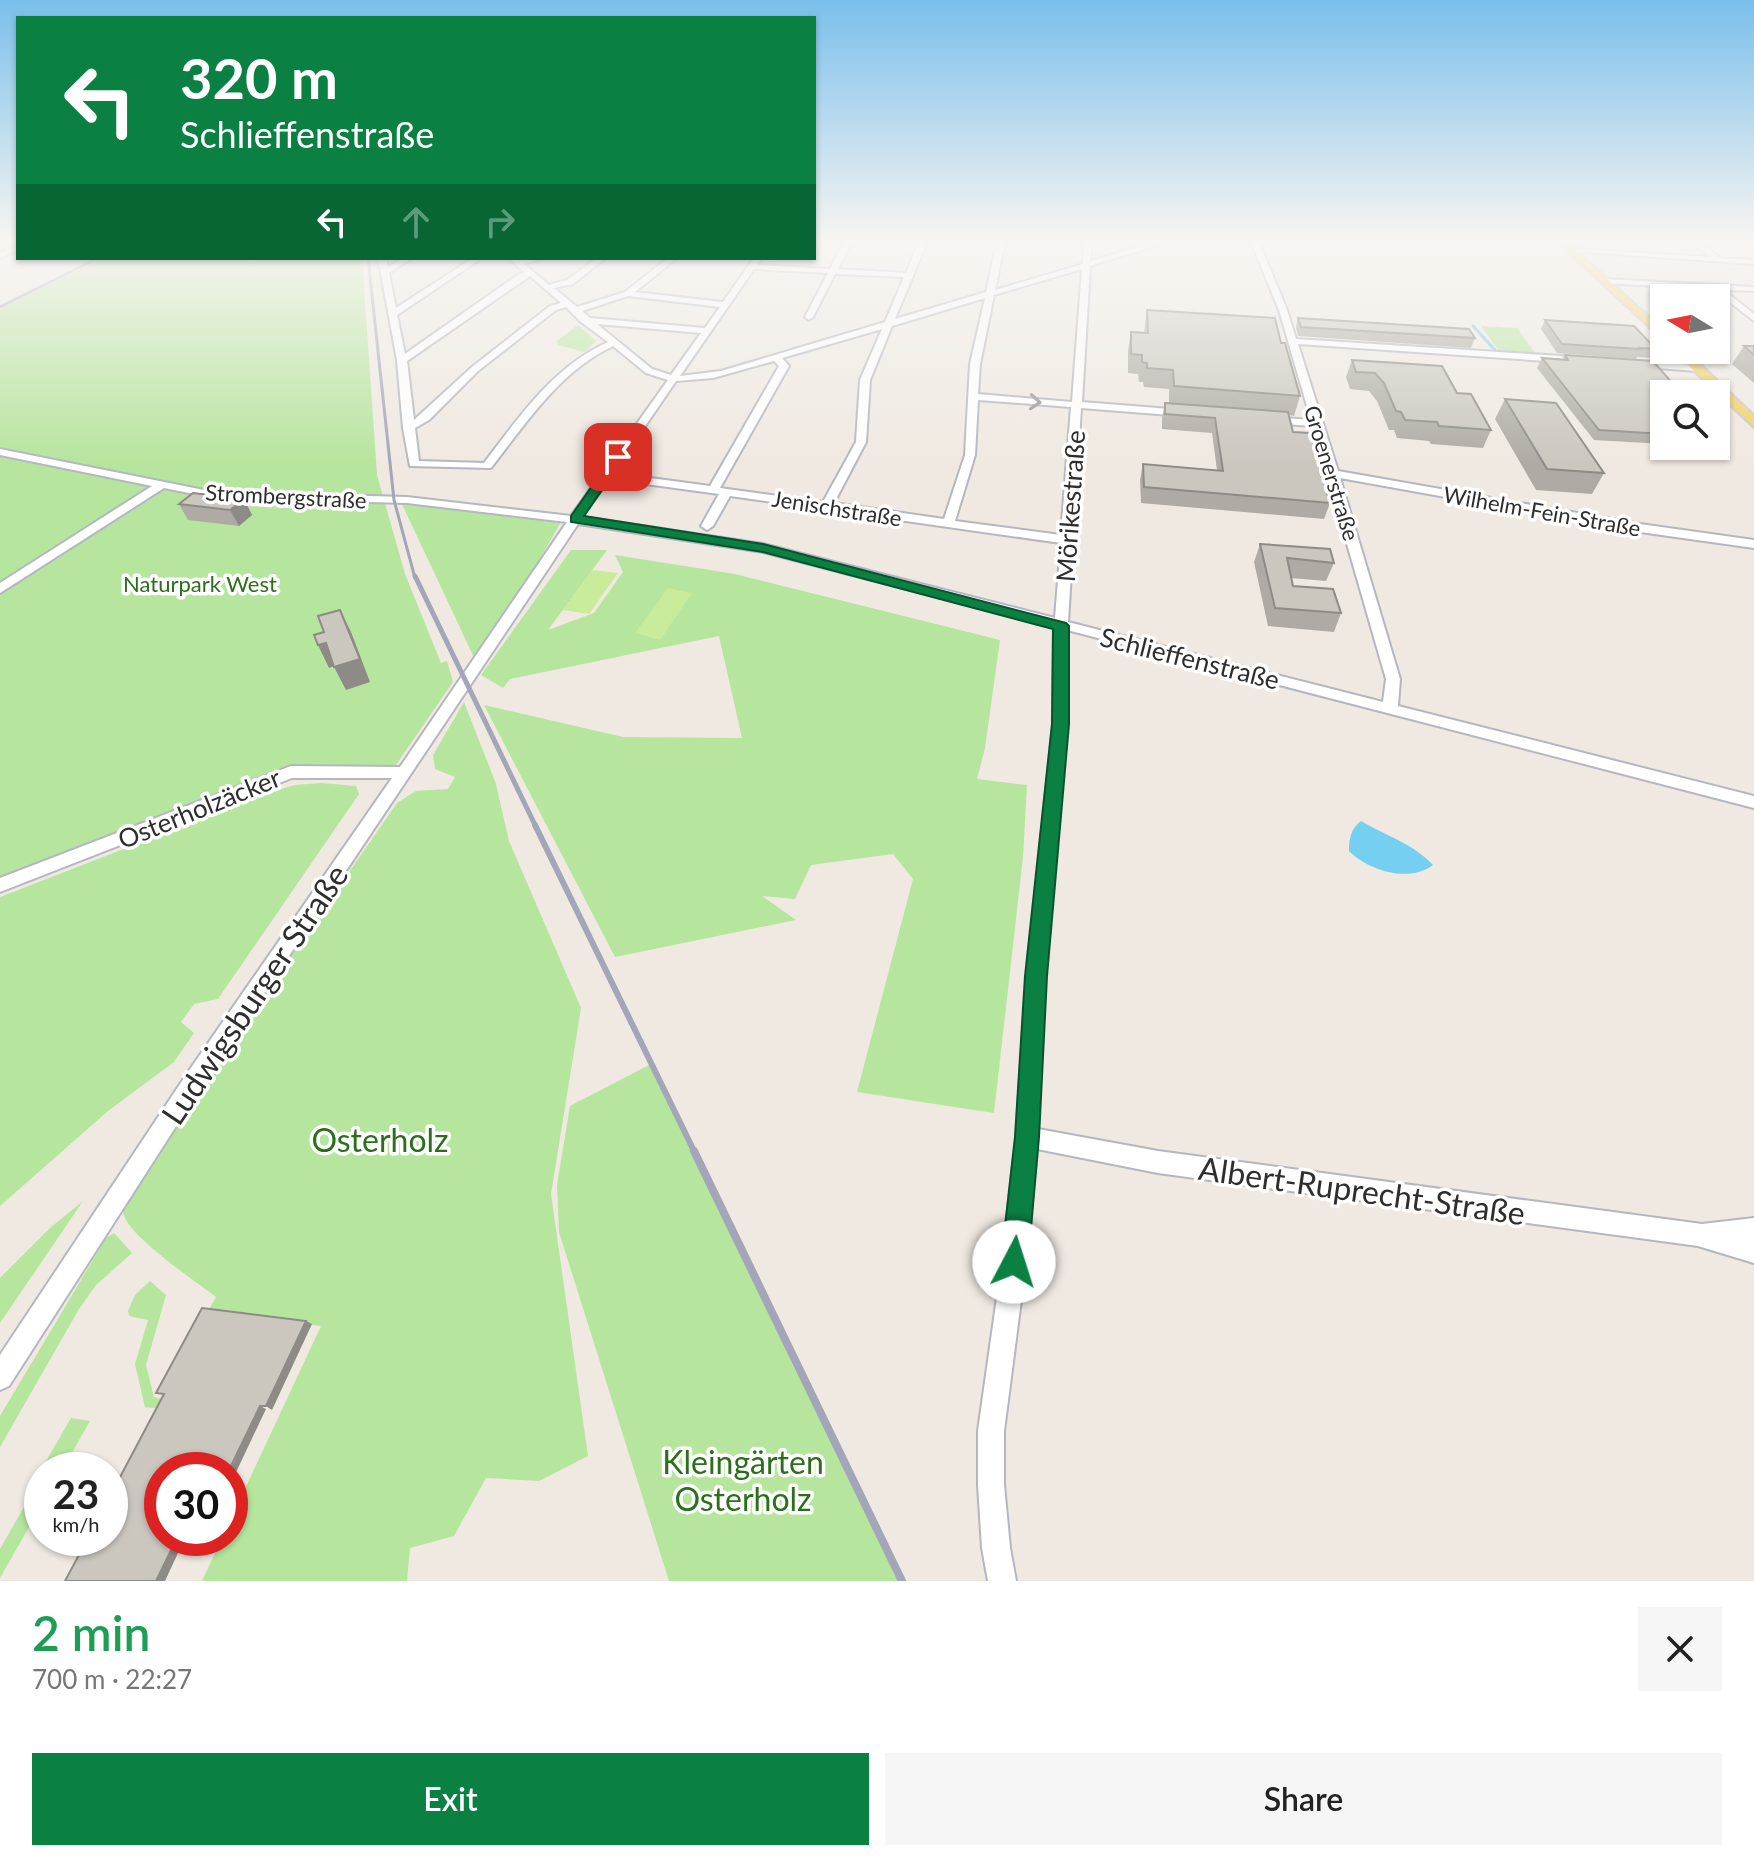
<!DOCTYPE html>
<html lang="en">
<head>
<meta charset="utf-8">
<style>
	body { margin:0; font-family:Lato,sans-serif; background:#f6f6f6; color:#222; height:100vh; display:flex; flex-direction:column; font-size:30px; white-space:nowrap }
	* { box-sizing:border-box; margin:0 }
	p { font-size:26px; color:#767676 }
	.icon { flex:none; width:44px; height:44px; fill:none; stroke:currentColor; stroke-width:2; stroke-linecap:round; stroke-linejoin:round }
	.map { position:relative; height:1581px; overflow:hidden }
	.side { display:flex; flex-direction:column; background:#fff; flex:1 }
	.side>* { flex:none }
	.top-card { position:absolute; left:16px; top:16px; width:800px; height:244px; border-radius:0px; box-shadow:0 2px 6px #0004; background:#0b8043; color:#fff; overflow:hidden }
	.needle { width:52px; rotate:280deg }
	.tools { position:absolute; left:1650px; top:284px; display:grid; gap:16px }
	.tools a { display:grid; place-items:center; width:80px; height:80px; border-radius:0px; background:#fff; box-shadow:0 2px 6px #0004; font-size:40px }
	.speed { position:absolute; left:24px; top:1452px; display:flex; gap:16px; font-size:40px; font-weight:700; text-align:center }
	.speed>* { display:grid; place-content:center; width:104px; height:104px; border-radius:50%; background:#fff; box-shadow:0 2px 6px #0004; line-height:1 }
	.speed small { font-size:20px; font-weight:400 }
	.speed .limit { border:12px solid #d22; background:#fff; color:#111 }
	.pin { position:absolute; display:grid; place-items:center; width:68px; height:68px; color:#fff; margin:-34px; border-radius:16px; box-shadow:0 4px 12px #0006 }
	.me { position:absolute; width:88px; margin:-44px; rotate:5deg; stroke-linejoin:round; filter:drop-shadow(0 0 6px #0008) }
	.turn { display:flex; align-items:center; gap:28px; height:168px; padding:0 32px; font-size:36px }
	.turn .icon { width:104px; height:104px; stroke-width:2.5 }
	.turn b { display:block; font-size:56px; line-height:68px }
	.lanes { display:flex; align-items:center; height:76px; padding:0 32px; background:#0003; justify-content:center; gap:40px; direction:ltr }
	.lanes .off { opacity:.35 }
	.round { display:grid; place-items:center; flex:none; width:84px; height:84px; border-radius:0px; background:#f6f6f6 }
	.summary { display:flex; align-items:center; justify-content:space-between; height:136px; padding:0 32px }
	h1 { font-size:48px; font-weight:600; line-height:60px; color:#1e9e55 }
	.action { display:flex; gap:16px; margin-top:auto; padding:16px 32px }
	.action a { flex:1; height:92px; border-radius:0px; background:#0b8043; color:#fff; font-size:32px; font-weight:600; line-height:92px; text-align:center }
	.action a+a { background:#f6f6f6; color:#222 }
	.map>svg:first-child { display:block }
</style>
</head>
<body>
<div class="map">
<svg width="1754" height="1581" viewBox="0 0 1754 1581">
	<rect width="100%" height="100%" fill="#efe9e1"/>
	<path fill="#b6e59e" d="M 102,258 L 362,258 L 377,475 L 405,574 L 441,663 L 447,661 L 453,682 L 394,768 L 296,765 L 0,879 L 0,309 Z
		M 578,325 L 596,341 L 585,352 L 558,345 L 557,341 Z
		M 1481,326 L 1517,328 L 1536,354 L 1499,351 Z
		M 401,502 L 561,522 L 478,666 Z
		M 571,550 L 607,550 L 548,630 L 594,613 L 623,572 L 615,555 L 735,574 L 1000,640 L 985,748 L 977,779 L 1027,785 L 1023,857 L 994,1113 L 857,1092 L 913,879 L 893,854 L 811,865 L 795,899 L 762,896 L 796,920 L 615,957 L 484,705 L 623,737 L 742,738 L 719,636 L 510,679 L 503,688 L 481,675 Z
		M 464,702 L 496,784 L 509,841 L 581,1008 L 551,1194 L 588,1456 L 539,1481 L 486,1478 L 454,1536 L 410,1548 L 407,1581 L 202,1581 L 222,1538 L 230,1538 L 230,1521 L 321,1326 L 208,1311 L 216,1297 C 197,1282 121,1232 123,1210 L 245,1022 L 397,803 L 416,791 L 448,789 L 455,777 L 435,769 L 433,755 Z
		M 321,783 L 356,786 L 359,794 L 218,999 L 194,1004 L 181,1022 L 194,1033 L 174,1062 L 108,1111 L 0,1206 L 0,897 L 271,792 L 295,785 Z
		M 651,1064 L 902,1581 L 669,1581 L 559,1232 L 557,1185 L 570,1106 Z
		M 83,1201 L 0,1323 L 0,1278 L 50,1228 Z
		M 114,1233 L 132,1253 L 96,1285 L 79,1309 L 0,1447 L 0,1416 L 106,1238 Z
		M 150,1281 L 166,1295 L 146,1365 L 154,1397 L 167,1400 L 162,1409 L 145,1407 L 135,1364 L 148,1320 L 129,1316 L 128,1311 L 135,1295 Z
		M 71,1418 L 90,1421 L 62,1470 L 42,1470 L 42,1504 L 0,1578 L 0,1549 L 28,1500 L 27,1494 Z"/>
	<path fill="#c9ec9a" d="M 592,570 L 618,573 L 589,614 L 563,610 Z
		M 668,588 L 692,593 L 660,640 L 635,633 Z"/>
	<path fill="#75cff0" d="M 1361,821 C 1386,836 1414,844 1433,865 C 1409,883 1369,871 1349,851 C 1349,838 1351,829 1361,821 Z"/>
	<g fill="none" stroke-linecap="round" stroke-linejoin="round">
		<path stroke="#75cff0" stroke-width="3" d="M 1473,326 L 1495,350"/>
		<g stroke="#b4b7c1" stroke-width="4">
			<path id="minor" d="M 844,242 L 852,242 L 838,269 L 906,273 L 919,242 L 927,242 L 895,319 L 986,292 L 997,242 L 1005,242 L 995,290 L 1083,264 L 1084,242 L 1092,242 L 1090,261 L 1156,242 L 1167,242 L 1090,266 L 1082,402 L 1183,410 L 1188,413 L 1183,416 L 1081,408 L 1068,622 L 1383,702 L 1386,679 L 1313,426 L 1270,423 L 1265,420 L 1270,417 L 1311,420 L 1279,310 L 1251,242 L 1259,242 L 1287,310 L 1296,339 L 1561,356 L 1566,359 L 1561,362 L 1298,344 L 1338,471 L 1640,524 L 1754,540 L 1754,548 L 1640,532 L 1340,478 L 1400,679 L 1398,706 L 1754,796 L 1754,808 L 1067,630 L 1067,724 L 1045,976 L 1038,1129 L 1158,1151 L 1702,1224 L 1754,1218 L 1754,1263 L 1698,1246 L 1158,1173 L 1037,1149 L 1026,1262 L 1004,1431 L 1004,1485 L 1010,1548 L 1016,1581 L 988,1581 L 982,1548 L 978,1485 L 978,1431 L 1002,1262 L 1016,1137 L 1027,976 L 1053,724 L 1054,627 L 763,552 L 578,524 L 200,1089 L 9,1386 L 0,1390 L 0,1355 L 186,1075 L 392,778 L 292,778 L 0,892 L 0,878 L 291,766 L 400,767 L 567,522 L 407,503 L 214,498 L 164,488 L 0,593 L 0,583 L 152,486 L 0,455 L 0,449 L 214,492 L 407,497 L 571,516 L 668,380 L 646,373 L 613,346 C 560,371 526,423 491,468 L 410,466 L 403,428 L 397,360 L 378,258 L 386,258 L 388,267 L 403,258 L 412,258 L 389,273 L 396,308 L 473,258 L 482,258 L 397,315 L 405,354 L 519,274 L 525,273 L 508,258 L 520,260 L 545,258 L 524,264 L 549,285 L 567,280 L 597,258 L 606,258 L 573,284 L 554,288 L 577,307 L 625,292 L 668,258 L 677,258 L 635,292 L 723,302 L 754,258 L 762,258 L 757,265 L 830,269 ZM 754,269 L 828,273 L 805,317 L 809,320 L 813,317 L 835,274 L 904,277 L 885,322 L 721,371 L 680,376 ZM 1082,269 L 1072,402 L 978,394 L 980,364 L 994,295 ZM 530,276 L 561,303 L 550,306 L 472,367 L 414,420 L 407,361 ZM 628,296 L 720,307 L 705,328 L 590,318 L 582,311 ZM 985,298 L 970,364 L 965,455 L 944,519 L 834,503 L 866,442 L 870,380 L 892,326 ZM 566,307 L 581,322 L 608,342 C 554,366 519,417 484,463 L 419,461 L 415,428 L 429,420 L 478,371 L 556,310 ZM 597,324 L 701,333 L 671,375 L 652,369 ZM 882,329 L 860,380 L 856,442 L 823,502 L 720,488 L 789,366 L 782,358 ZM 774,361 L 779,366 L 710,486 L 613,473 L 676,381 L 713,378 ZM 978,400 L 1071,407 L 1061,535 L 955,521 L 975,455 ZM 609,479 L 719,494 L 701,526 L 707,530 L 713,526 L 730,496 L 1061,543 L 1055,618 L 763,544 L 582,517 Z
				M 1692,242 L 1700,242 L 1720,258 L 1754,260 L 1754,264 L 1569,251 L 1573,249 L 1710,257 Z
				M 18,245 L 18,250 L 0,258 L 0,253 Z
				M 1605,279 L 1754,287 L 1754,291 L 1724,290 L 1754,314 L 1754,321 L 1713,289 L 1602,283 Z
				M 1636,361 L 1696,365 L 1701,368 L 1696,371 L 1633,366 L 1631,364 Z"/>
		</g>
		<g stroke="#c9c9c9" stroke-width="4">
			<path id="major" d="M 1557,242 L 1567,242 L 1664,331 L 1664,340 Z
				M 1672,350 L 1685,350 L 1754,416 L 1754,427 Z"/>
		</g>
		<use href="#minor" fill="#fff" fill-rule="evenodd"/>
		<use href="#major" fill="#f2d163" fill-rule="evenodd"/>
		<path stroke="#a3a6b8" stroke-width="3" d="M 368,258 L 394,500 L 415,578
			M 0,307 L 98,258"/>
		<path stroke="#a3a6b8" stroke-width="5" d="M 415,576 L 536,827"/>
		<path stroke="#a3a6b8" stroke-width="6" d="M 535,825 L 695,1153"/>
		<path stroke="#a3a6b8" stroke-width="8" d="M 694,1151 L 902,1581"/>
	</g>
	<path fill="#afaba4" d="M 1147,310 L 1281,343 L 1300,396 L 1294,416 L 1289,415 L 1293,432 L 1330,503 L 1324,519 L 1141,503 L 1140,480 L 1143,464 L 1217,470 L 1212,433 L 1162,429 L 1162,418 L 1165,403 L 1169,403 L 1169,389 L 1144,387 L 1143,382 L 1139,382 L 1138,374 L 1128,373 L 1128,351 L 1131,332 L 1144,333 Z
		M 1298,318 L 1475,338 L 1471,348 L 1298,336 L 1296,327 Z
		M 1545,320 L 1656,349 L 1651,358 L 1637,357 L 1636,359 L 1557,353 L 1541,329 Z
		M 1744,346 L 1754,346 L 1754,383 L 1732,364 Z
		M 1565,355 L 1664,394 L 1664,444 L 1594,440 L 1537,368 L 1542,358 L 1563,359 Z
		M 1352,360 L 1457,393 L 1491,430 L 1483,448 L 1431,444 L 1429,441 L 1397,438 L 1394,430 L 1389,430 L 1377,401 L 1369,391 L 1350,389 L 1346,377 Z
		M 1505,399 L 1604,473 L 1592,494 L 1536,490 L 1495,419 Z
		M 1716,433 L 1721,439 L 1715,449 L 1679,449 L 1676,446 L 1716,446 Z
		M 244,499 L 252,515 L 239,526 L 188,520 L 179,504 Z
		M 1260,544 L 1334,563 L 1326,581 L 1291,578 L 1293,586 L 1341,613 L 1334,632 L 1268,626 L 1254,562 Z"/>
	<path fill="#8e8b86" d="M 244,499 L 252,515 L 239,526 L 230,510 Z
		M 340,610 L 351,632 L 370,682 L 346,690 L 334,667 Z
		M 326,643 L 337,665 L 329,668 L 318,645 Z
		M 306,1321 L 312,1324 L 272,1410 L 266,1406 Z
		M 260,1406 L 266,1409 L 230,1485 L 230,1470 Z
		M 177,1538 L 185,1538 L 165,1581 L 156,1581 Z"/>
	<path fill="#cbc7bf" stroke="#8e8b86" stroke-width="2" d="M 1147,310 L 1275,318 L 1281,343 L 1285,343 L 1300,396 L 1174,386 L 1173,370 L 1147,368 L 1147,363 L 1142,362 L 1142,355 L 1131,354 L 1131,332 L 1148,333 Z
		M 1298,318 L 1469,329 L 1475,338 L 1301,327 Z
		M 1545,320 L 1634,326 L 1656,349 L 1640,348 L 1641,349 L 1562,344 Z
		M 1744,346 L 1754,346 L 1754,355 Z
		M 1565,355 L 1653,361 L 1682,394 L 1664,394 L 1664,434 L 1599,430 L 1542,358 L 1568,360 Z
		M 1352,360 L 1442,366 L 1457,393 L 1471,394 L 1491,430 L 1439,426 L 1437,422 L 1405,420 L 1401,412 L 1396,411 L 1384,383 L 1375,373 L 1356,372 Z
		M 1505,399 L 1556,403 L 1604,473 L 1547,469 Z
		M 1165,403 L 1288,412 L 1293,432 L 1310,433 L 1330,503 L 1144,487 L 1143,464 L 1223,471 L 1215,418 L 1165,414 Z
		M 193,493 L 244,499 L 230,510 L 179,504 Z
		M 1260,544 L 1330,549 L 1334,563 L 1287,558 L 1293,586 L 1333,589 L 1341,613 L 1275,608 Z
		M 340,610 L 360,659 L 334,667 L 326,643 L 318,645 L 314,635 L 324,632 L 318,616 Z
		M 202,1308 L 306,1321 L 266,1406 L 260,1406 L 229,1470 L 162,1470 L 162,1538 L 177,1538 L 156,1581 L 65,1581 L 88,1538 L 110,1538 L 110,1496 L 164,1394 L 156,1393 Z"/>
	<defs><path id="oneway-chevron" d="M-2-3.5L2.5 0L-2 3.5" fill="none" stroke-width="1.6" stroke-linecap="round" stroke-linejoin="round" transform="scale(2)"/></defs>
	<use stroke="#969696" href="#oneway-chevron" transform="translate(1035 402) rotate(4)"/>
	<linearGradient id="sky" x2="0" y2="1"><stop stop-color="#7abfeb"/><stop offset="0.52" stop-color="#f8f5f2"/><stop offset="1" stop-color="#f8f5f2" stop-opacity="0"/></linearGradient>
	<rect width="1754" height="463" fill="url(#sky)"/>
	<path fill="#0b8043" stroke="#07532c" stroke-width="2" d="M 618,454 L 625,457 L 584,516 L 763,544 L 1066,623 L 1069,626 L 1069,724 L 1047,976 L 1039,1137 L 1028,1262 L 1024,1271 L 1014,1275 L 1005,1271 L 1001,1262 L 1015,1137 L 1025,976 L 1052,724 L 1053,629 L 763,552 L 571,522 L 571,516 L 614,455 Z"/>
	<g text-anchor="middle" dominant-baseline="central" stroke-width="7" stroke-linejoin="round" paint-order="stroke">
		<g font-size="22" fill="#2e2e2e" stroke="#fff">
			<text transform="translate(1332 473) rotate(73)">Groenerstraße</text>
			<text transform="translate(286 496) rotate(3)">Strombergstraße</text>
			<text transform="translate(837 508) rotate(9)">Jenischstraße</text>
			<text transform="translate(1542 511) rotate(10)">Wilhelm-Fein-Straße</text>
		</g>
		<g font-size="22" fill="#2c6e1b" stroke="#fff">
			<text x="200" y="583">Naturpark West</text>
		</g>
		<g font-size="26" fill="#2e2e2e" stroke="#fff">
			<text transform="translate(1070 506) rotate(-86)">Mörikestraße</text>
			<text transform="translate(1190 658) rotate(14)">Schlieffenstraße</text>
			<text transform="translate(199 808) rotate(-22)">Osterholzäcker</text>
		</g>
		<g font-size="32" fill="#2e2e2e" stroke="#fff">
			<text transform="translate(254 994) rotate(-56)">Ludwigsburger Straße</text>
			<text transform="translate(1362 1190) rotate(8)">Albert-Ruprecht-Straße</text>
		</g>
		<g font-size="32" fill="#2c6e1b" stroke="#fff">
			<text x="380" y="1139">Osterholz</text>
			<text x="743" y="1461">Kleingärten<tspan x="743" dy="37">Osterholz</tspan></text>
		</g>
	</g>
</svg>
<div class="tools">
<a><svg class="needle" viewBox="-14 -14 28 28"><path d="M0-13l5 13h-10z" fill="#e53935"/><path d="M0 13l5-13h-10z" fill="#767676"/></svg></a>
<a><svg class="icon" aria-label="search" viewBox="0 0 24 24"><circle cx="10" cy="10" r="6"/><path d="M15 15l6 6"/></svg></a>
</div>
<div class="speed"><div>23<small>km/h</small></div><div class="limit">30</div></div>
<div class="pin" style="left:618px;top:457px;background:#d93025"><svg class="icon" aria-label="arrive" viewBox="0 0 24 24"><path d="M6 21V4h12l-3 4 3 4H6"/></svg></div>
<svg class="me" style="left:1014px;top:1262px" viewBox="-20 -20 40 40"><circle r="19" fill="#fff"/><path d="M0-13L10 11 0 6-10 11z" fill="#0b8043"/></svg>
<div class="top-card">
<div class="turn"><svg class="icon" aria-label="left" viewBox="0 0 24 24"><path d="M17 20v-9H6M10 6l-5 5 5 5"/></svg><div><b>320 m</b>Schlieffenstraße</div></div>
<div class="lanes"><svg class="icon" aria-label="left" viewBox="0 0 24 24"><path d="M17 20v-9H6M10 6l-5 5 5 5"/></svg><svg class="icon off" aria-label="ahead" viewBox="0 0 24 24"><path d="M12 20V5M6 11l6-6 6 6"/></svg><svg class="icon off" aria-label="right" viewBox="0 0 24 24"><path d="M7 20v-9h11M14 6l5 5-5 5"/></svg></div>
</div>
</div>
<section class="side">
<div class="summary"><div><h1>2 min</h1><p>700 m · 22:27</p></div><a class="round"><svg class="icon" aria-label="close" viewBox="0 0 24 24"><path d="M6 6l12 12M18 6L6 18"/></svg></a></div>
<div class="action"><a>Exit</a><a>Share</a></div>
</section>
</body>
</html>
